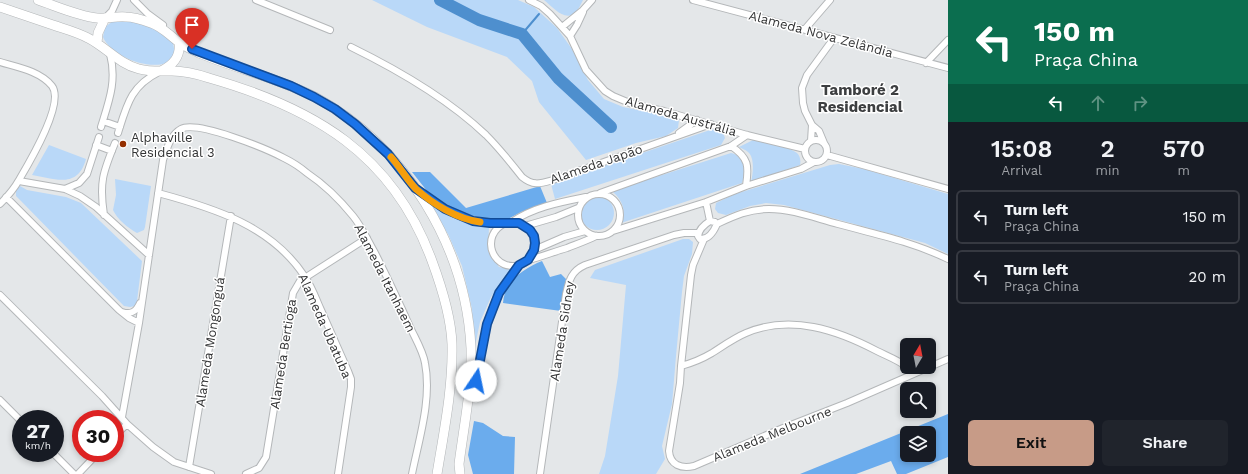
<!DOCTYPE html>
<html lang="en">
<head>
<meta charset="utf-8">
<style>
	body { margin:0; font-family:"Work Sans",sans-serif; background:#20242c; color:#f1f3f6; height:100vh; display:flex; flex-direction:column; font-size:15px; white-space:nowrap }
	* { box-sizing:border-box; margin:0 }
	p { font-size:13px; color:#9ea1a6 }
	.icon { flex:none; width:22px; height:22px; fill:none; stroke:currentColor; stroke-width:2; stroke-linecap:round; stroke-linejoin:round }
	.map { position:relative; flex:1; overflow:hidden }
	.side { display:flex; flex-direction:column; background:#171b24; width:300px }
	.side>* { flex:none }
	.top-card { background:#0b6e4f; color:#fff; overflow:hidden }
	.needle { width:26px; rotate:10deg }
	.fabs { position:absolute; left:900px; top:338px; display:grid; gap:8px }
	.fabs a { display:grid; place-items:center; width:36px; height:36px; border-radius:6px; background:#171b24; box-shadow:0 2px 6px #0003; font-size:20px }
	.speed { position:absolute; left:12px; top:410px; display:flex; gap:8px; font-size:20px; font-weight:700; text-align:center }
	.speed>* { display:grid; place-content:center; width:52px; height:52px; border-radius:50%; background:#171b24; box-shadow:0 2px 6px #0003; line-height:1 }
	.speed small { font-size:10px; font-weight:400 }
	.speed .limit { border:6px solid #d22; background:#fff; color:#111 }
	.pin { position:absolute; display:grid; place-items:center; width:34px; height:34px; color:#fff; margin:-41px -17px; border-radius:50% 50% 50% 0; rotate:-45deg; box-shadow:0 0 4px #0007 }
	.pin .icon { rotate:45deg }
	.me { position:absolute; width:44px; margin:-22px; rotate:11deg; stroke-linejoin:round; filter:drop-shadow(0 0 3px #0008) }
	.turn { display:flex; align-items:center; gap:14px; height:84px; padding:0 20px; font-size:18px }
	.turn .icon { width:52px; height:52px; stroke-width:2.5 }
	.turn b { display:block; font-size:28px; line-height:34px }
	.lanes { display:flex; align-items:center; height:38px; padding:0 20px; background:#0003; justify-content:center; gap:20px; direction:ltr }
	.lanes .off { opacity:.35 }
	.eta { display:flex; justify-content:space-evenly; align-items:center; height:68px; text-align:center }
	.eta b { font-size:24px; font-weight:600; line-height:28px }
	.button { display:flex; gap:8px; margin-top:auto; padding:8px 20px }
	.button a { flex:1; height:46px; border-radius:6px; background:#c79b87; color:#111; font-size:16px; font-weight:600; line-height:46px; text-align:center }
	.button a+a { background:#20242c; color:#f1f3f6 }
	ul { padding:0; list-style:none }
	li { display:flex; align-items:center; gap:12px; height:54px; margin:0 8px 6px; padding:0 12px; border:2px solid #363941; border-radius:6px }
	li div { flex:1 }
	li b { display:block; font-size:15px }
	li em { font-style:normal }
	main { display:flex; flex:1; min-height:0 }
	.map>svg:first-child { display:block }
</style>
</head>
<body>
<main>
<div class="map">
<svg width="948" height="474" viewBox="0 0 948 474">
	<rect width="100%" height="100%" fill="#e4e7e9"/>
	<path fill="#b9d8f8" d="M 372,0 L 518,0 L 534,7 L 557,28 L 572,49 L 588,80 L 604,99 L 623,107 L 672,117 L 679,120 L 678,128 L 666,136 L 636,143 L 586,160 L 539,102 L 532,81 L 507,57 L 427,27 Z
		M 544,0 L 583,0 C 581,4 579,8 577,11 C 566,24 553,7 544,0 Z
		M 113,21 C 140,20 153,24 173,43 L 175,54 C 172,57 170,62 166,63 C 147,70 111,56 103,37 L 105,27 Z
		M 713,129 L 723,133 L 725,138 L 721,145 L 555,199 L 551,184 Z
		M 753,140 C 765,143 787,146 797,153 C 800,156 801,160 800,165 L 751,182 C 753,174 755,158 748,152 C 746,150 741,148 739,147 Z
		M 49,145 L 86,159 C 78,189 55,179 32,175 Z
		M 731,153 C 739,154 746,164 745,173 C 745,176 743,180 742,183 L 621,223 C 627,210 622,200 612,191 Z
		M 839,164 L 864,169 L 948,194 L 948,254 L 925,243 L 784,205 L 766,203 L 750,206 L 726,215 L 718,213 L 715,209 L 716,203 L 735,194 L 830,165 Z
		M 115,179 L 151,186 L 145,227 L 144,230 L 137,233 C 128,228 117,219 113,210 L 116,195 Z
		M 20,186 L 27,190 L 66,197 L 81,203 L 142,261 L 137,301 L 135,306 L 130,307 L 124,306 L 21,201 L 16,196 L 16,191 Z
		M580 213a17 17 0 1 1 34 0a17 17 0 1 1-34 0Z
		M 425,199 L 451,216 L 472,223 L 489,227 L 488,251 L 499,267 L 511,269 L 491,297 L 480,322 L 474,351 L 472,309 L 462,266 L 448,234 Z
		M 683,239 L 689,239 L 693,242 L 692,254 L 684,276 L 682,292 L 676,356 L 672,404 L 662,446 L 665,459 L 656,474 L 599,474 L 605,456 L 618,376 L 626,285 L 590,278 L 595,270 Z"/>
	<path fill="#6baced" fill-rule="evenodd" d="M 412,172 L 430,172 L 466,208 L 540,186 L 547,203 L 521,212 L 508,219 L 489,220 L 473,217 L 443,205 L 431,196 Z
		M 542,261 L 550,277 L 561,274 L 566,279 L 561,311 L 503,303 C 504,282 524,268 542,261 Z
		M 948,414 L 948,457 L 906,474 L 897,474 L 891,461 L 856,474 L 800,474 ZM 907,433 L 929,433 L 929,455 L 907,455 Z
		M 474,421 L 483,423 L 503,436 L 515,437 L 514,474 L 473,474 L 468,455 Z"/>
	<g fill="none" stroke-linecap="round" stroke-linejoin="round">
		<path stroke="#4e8fce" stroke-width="2" d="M 522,34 L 539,14"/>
		<path stroke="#4e8fce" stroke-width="12" d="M 440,0 L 479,20 L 522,34 L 558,78 L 611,127"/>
		<g stroke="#b4b7b9" stroke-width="8">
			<path id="street" d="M 134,0 L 148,14 L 163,25
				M 256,0 L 330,30
				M 529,0 L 541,6 L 550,14 L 570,36 L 586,70 L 605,91 L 613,96 L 632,104 L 664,111 L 747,135 L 805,149
				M 693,0 L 948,68
				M 105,18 L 112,11 L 117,0
				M 562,27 L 583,10 L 592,0
				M 805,29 L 830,0
				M 570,36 L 577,25 L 583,12
				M 351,47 C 398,70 447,98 486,135 C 499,148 511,163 522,177 C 533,186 539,184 553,180 L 711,124
				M 0,62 C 17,67 40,71 52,86 C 65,103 29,163 19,180 C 14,189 7,197 0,204
				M 926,63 L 948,40
				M 103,121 L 120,127
				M 101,127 C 109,101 117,81 110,54
				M 118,133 C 127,104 131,86 159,72
				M 679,133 L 697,120
				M805 151a11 11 0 1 1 22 0a11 11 0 1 1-22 0Z
				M 811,141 L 812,125
				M 824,143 L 819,131 L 812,125 L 805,111 L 803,103 L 802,88 L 807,75 L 834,38
				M 96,145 L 112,151
				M 731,146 C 749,158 749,166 746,186
				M 827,155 L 948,189
				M 19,181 L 65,189 L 80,196 L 96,207 L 149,255
				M 65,189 L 79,183 L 87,174 L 99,137
				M 421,192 C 448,214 468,223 504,223
				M 158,193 C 214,208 272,226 305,277 C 312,287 316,299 321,310 C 330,330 339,351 348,371 L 351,379 L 351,387 L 338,474
				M 600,193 L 731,146 L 747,135
				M578 215a21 21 0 1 1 42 0a21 21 0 1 1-42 0Z
				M 6,197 L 119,310 L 129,318 L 139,323
				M 706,202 L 710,221
				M 104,215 C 99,183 103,172 115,143
				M 710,221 L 715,222 L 717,224 C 714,231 709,240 700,239 L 698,236 C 699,229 705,224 710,221 Z
				M 512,222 C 533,207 561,202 586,197
				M491 244a22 22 0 1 1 44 0a22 22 0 1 1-44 0Z
				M 717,224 C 734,216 749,209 769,209 C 792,209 815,218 838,224 C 875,234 913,242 948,259
				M 525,226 L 556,217 L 578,208
				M 613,231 L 706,202 L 746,186 L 801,169 L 814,162
				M 704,239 L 693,265 L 691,275 L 681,366 L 680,383 L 669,451 C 670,465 681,469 694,466 L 783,428 L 847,403 L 948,359
				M 534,250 L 564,237 L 585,231
				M 528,260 C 541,257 553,252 567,248 C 577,244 586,241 596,236
				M 0,295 L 102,396 L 127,424 L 153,447 L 174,462 L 211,474
				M 122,312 C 131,315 136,312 140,303
				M 681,366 C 692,363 702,359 712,353 C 723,346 734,338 746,333 C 791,314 837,330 877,351 C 887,356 898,360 907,367
				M 471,394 C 483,361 483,324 499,293 C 504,282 512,274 519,265
				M 0,400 L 21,421
				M 122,417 L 139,323 L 163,160 C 167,149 170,135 181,129 C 197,120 267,149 284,158 C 292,162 300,167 307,173 C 325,185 340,200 353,216 C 362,227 368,241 375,253 C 387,277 399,302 410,327 C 415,338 423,351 425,363 C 432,399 419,439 412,474
				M 115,436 L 127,424
				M 53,453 L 74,474
				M 189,467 L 231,216
				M 78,474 L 98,453
				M 246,474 L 259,468 L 266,457 L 291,305 L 293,293 L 300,281 L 367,238
				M 540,474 L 566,294 C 569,281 571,271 585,265 L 674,235 L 684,233 L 698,233"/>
		</g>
		<g stroke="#b4b7b9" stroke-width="10">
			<path id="secondary" d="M 38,0 C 56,6 78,16 97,18 C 107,19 116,16 126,17 C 134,17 143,20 151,23 C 163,27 170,36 180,43 C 186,47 193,50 199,53 C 237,69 278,78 315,97 C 405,146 466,246 471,348 C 472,387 464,425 459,464 L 460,474
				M 0,7 C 18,13 35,19 53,25 C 65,29 77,32 88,38 C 106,47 119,64 139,69 C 150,72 161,71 172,71 C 184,71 197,74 209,78 C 314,108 393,154 432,261 C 442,288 451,316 452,344 C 453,388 444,431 437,474
				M 97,43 L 98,33 L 105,18
				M 161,71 C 173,65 181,57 179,42"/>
		</g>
		<use href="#street" stroke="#fff" stroke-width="6"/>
		<use href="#secondary" stroke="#fff" stroke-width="9"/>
	</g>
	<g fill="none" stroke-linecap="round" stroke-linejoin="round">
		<g stroke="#114b97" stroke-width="10">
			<path id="route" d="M 192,49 L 291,86 L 314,97 L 335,109 L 355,124 L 388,154 L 415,188 L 445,209 L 473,221 L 490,223 L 519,223 L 530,230 L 534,236 L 535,243 L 534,250 L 528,260 L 519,265 L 499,293 L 487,324 L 476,381"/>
		</g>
		<use href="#route" stroke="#1a73e8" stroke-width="7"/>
		<path stroke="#f59e0b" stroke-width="7" d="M 391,157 C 400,167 407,180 416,189 C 433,204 457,219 480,222"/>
	</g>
	<circle fill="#942f00" stroke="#fff" stroke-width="1.5" cx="123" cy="144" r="4"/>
	<g text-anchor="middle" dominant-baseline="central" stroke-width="3" stroke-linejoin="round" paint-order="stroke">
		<g font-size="13" fill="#333435" stroke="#fff">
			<text transform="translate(821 34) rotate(15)">Alameda Nova Zelândia</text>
			<text transform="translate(681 116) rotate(16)">Alameda Austrália</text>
			<text transform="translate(596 164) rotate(-19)">Alameda Japão</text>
			<text transform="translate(385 278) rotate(63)">Alameda Itanhaem</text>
			<text transform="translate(325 326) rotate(66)">Alameda Ubatuba</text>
			<text transform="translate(562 331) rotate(-81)">Alameda Sidney</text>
			<text transform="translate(210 342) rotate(-81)">Alameda Mongonguá</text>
			<text transform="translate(283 354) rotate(-81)">Alameda Bertioga</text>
			<text transform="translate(772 434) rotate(-22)">Alameda Melbourne</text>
		</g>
		<g font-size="13" fill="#333435" stroke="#fff" text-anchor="start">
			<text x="131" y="137">Alphaville<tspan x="131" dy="15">Residencial 3</tspan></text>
		</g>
		<g font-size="15" font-weight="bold" fill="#3d3f41" stroke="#fff">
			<text x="860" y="90">Tamboré 2<tspan x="860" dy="17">Residencial</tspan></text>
		</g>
	</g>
</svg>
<div class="fabs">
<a><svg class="needle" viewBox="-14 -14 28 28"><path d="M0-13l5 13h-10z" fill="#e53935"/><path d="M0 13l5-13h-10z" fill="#9ea1a6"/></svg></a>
<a><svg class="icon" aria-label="search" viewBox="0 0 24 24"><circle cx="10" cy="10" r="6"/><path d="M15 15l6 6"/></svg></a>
<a><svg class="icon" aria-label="layers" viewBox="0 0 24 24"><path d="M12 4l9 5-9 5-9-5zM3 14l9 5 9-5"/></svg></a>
</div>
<div class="speed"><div>27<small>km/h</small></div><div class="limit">30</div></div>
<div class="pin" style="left:192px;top:49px;background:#d93025"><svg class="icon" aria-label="arrive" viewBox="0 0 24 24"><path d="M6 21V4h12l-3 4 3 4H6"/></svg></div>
<svg class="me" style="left:476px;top:381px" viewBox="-20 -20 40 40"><circle r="19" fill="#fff"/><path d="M0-13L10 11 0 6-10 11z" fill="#1a73e8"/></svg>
</div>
<section class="side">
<div class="top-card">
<div class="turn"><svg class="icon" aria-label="left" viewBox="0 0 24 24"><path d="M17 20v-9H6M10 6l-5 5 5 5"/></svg><div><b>150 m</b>Praça China</div></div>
<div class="lanes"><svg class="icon" aria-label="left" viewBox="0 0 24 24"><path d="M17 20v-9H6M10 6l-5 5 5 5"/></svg><svg class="icon off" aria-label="ahead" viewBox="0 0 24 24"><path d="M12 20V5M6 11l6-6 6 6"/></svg><svg class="icon off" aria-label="right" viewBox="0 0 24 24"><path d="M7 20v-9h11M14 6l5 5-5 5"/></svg></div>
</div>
<div class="eta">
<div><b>15:08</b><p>Arrival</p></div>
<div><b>2</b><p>min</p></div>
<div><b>570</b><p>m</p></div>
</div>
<ul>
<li><svg class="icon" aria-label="left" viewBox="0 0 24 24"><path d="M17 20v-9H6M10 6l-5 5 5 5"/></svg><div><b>Turn left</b><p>Praça China</p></div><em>150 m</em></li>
<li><svg class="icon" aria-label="left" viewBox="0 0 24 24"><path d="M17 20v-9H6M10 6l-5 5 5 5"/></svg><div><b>Turn left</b><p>Praça China</p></div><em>20 m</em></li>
</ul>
<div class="button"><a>Exit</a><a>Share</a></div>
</section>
</main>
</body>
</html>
